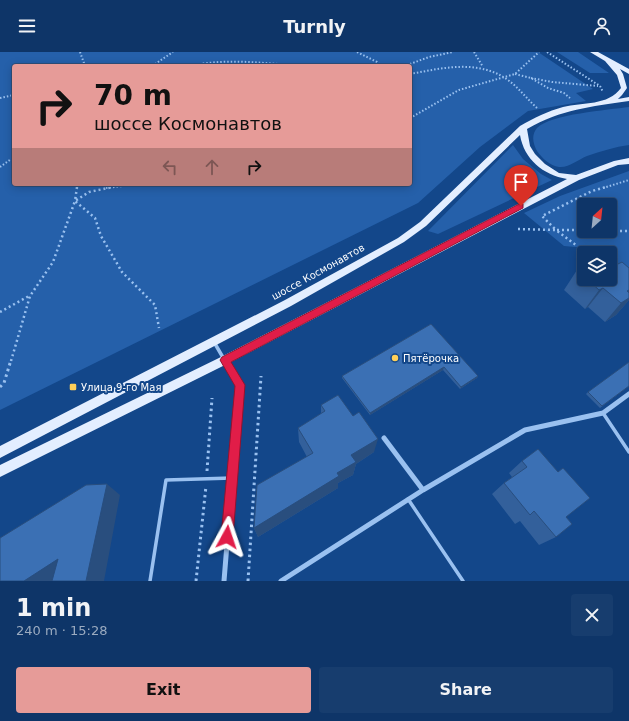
<!DOCTYPE html>
<html lang="en">
<head>
<meta charset="utf-8">
<style>
	body { margin:0; font-family:"DejaVu Sans",sans-serif; background:#173d6e; color:#f1f3f6; height:100vh; display:flex; flex-direction:column; font-size:15px; white-space:nowrap }
	* { box-sizing:border-box; margin:0 }
	p { font-size:13px; color:#9babc0 }
	.icon { flex:none; width:22px; height:22px; fill:none; stroke:currentColor; stroke-width:2; stroke-linecap:round; stroke-linejoin:round }
	.map { position:relative; height:529px; overflow:hidden }
	.side { display:flex; flex-direction:column; background:#0e3568; flex:1 }
	.side>* { flex:none }
	.hud { position:absolute; left:12px; top:12px; width:400px; height:122px; border-radius:4px; box-shadow:0 2px 10px #0003,0 0 0 1px #2e507c; background:#e69b98; color:#111; overflow:hidden }
	.needle { width:26px; rotate:27deg }
	.fabs { position:absolute; left:577px; top:146px; display:grid; gap:8px }
	.fabs a { display:grid; place-items:center; width:40px; height:40px; border-radius:4px; background:#0e3568; box-shadow:0 2px 10px #0003,0 0 0 1px #2e507c; font-size:20px }
	.pin { position:absolute; display:grid; place-items:center; width:34px; height:34px; color:#fff; margin:-41px -17px; border-radius:50% 50% 50% 0; rotate:-45deg; box-shadow:0 0 4px #0007 }
	.pin .icon { rotate:45deg }
	.me { position:absolute; width:44px; margin:-22px; rotate:5deg; stroke-linejoin:round; filter:drop-shadow(0 0 3px #0008) }
	.turn { display:flex; align-items:center; gap:14px; height:84px; padding:0 16px; font-size:18px }
	.turn .icon { width:52px; height:52px; stroke-width:2.5 }
	.turn b { display:block; font-size:28px; line-height:34px }
	.lanes { display:flex; align-items:center; height:38px; padding:0 16px; background:#0003; justify-content:center; gap:20px; direction:ltr }
	.lanes .off { opacity:.35 }
	.round { display:grid; place-items:center; flex:none; width:42px; height:42px; border-radius:4px; background:#173d6e }
	.summary { display:flex; align-items:center; justify-content:space-between; height:68px; padding:0 16px }
	h1 { font-size:24px; font-weight:700; line-height:30px }
	.cta { display:flex; gap:8px; margin-top:auto; padding:8px 16px }
	.cta a { flex:1; height:46px; border-radius:4px; background:#e69b98; color:#111; font-size:16px; font-weight:700; line-height:46px; text-align:center }
	.cta a+a { background:#173d6e; color:#f1f3f6 }
	header { display:flex; justify-content:space-between; align-items:center; height:52px; padding:0 16px; background:#0e3568; font-size:18px; font-weight:700 }
	.map>svg:first-child { display:block }
</style>
</head>
<body>
<header><svg class="icon" aria-label="menu" viewBox="0 0 24 24"><path d="M4 6h16M4 12h16M4 18h16"/></svg>Turnly<svg class="icon" aria-label="person" viewBox="0 0 24 24"><circle cx="12" cy="8" r="4"/><path d="M4 21q1-7 8-7t8 7"/></svg></header>
<div class="map">
<svg width="629" height="529" viewBox="0 0 629 529">
	<rect width="100%" height="100%" fill="#13478a"/>
	<path fill="#2560aa" fill-rule="evenodd" d="M 0,0 L 538,0 L 593,37 L 576,41 L 586,49 L 528,59 L 480,95 L 418,151 L 0,358 ZM 14,14 L 410,14 L 410,132 L 14,132 Z
		M 557,0 L 578,0 L 609,21 L 590,21 Z
		M 629,55 L 629,93 C 615,95 601,99 587,104 C 579,107 569,116 559,115 C 550,114 542,106 537,99 C 533,92 531,83 537,76 C 551,62 608,58 629,55 Z
		M 513,93 L 523,107 L 541,122 L 552,128 L 438,182 L 428,179 Z
		M 629,119 L 629,219 L 627,219 L 610,206 L 610,201 L 599,201 L 587,196 L 564,194 L 524,161 L 560,144 ZM 584,153 L 610,153 L 610,179 L 584,179 Z"/>
	<g fill="none" stroke-linecap="round" stroke-linejoin="round">
		<path stroke="#9ac1f0" stroke-width="2" stroke-dasharray="1.5 2" stroke-linecap="butt" d="M 80,0 L 85,14
			M 357,0 L 377,10 L 381,14
			M 474,0 L 483,15
			M 547,0 L 600,34 L 603,40
			M 152,14 L 173,0
			M 189,14 C 226,6 264,11 301,14
			M 389,14 L 410,12 L 429,5 L 453,0
			M 410,22 C 443,16 478,7 508,28 C 519,36 527,47 537,56
			M 515,22 L 531,26 L 548,36 L 564,41 L 570,46
			M 531,26 L 552,30 L 598,34
			M 0,46 L 14,43
			M 410,66 L 459,38 L 515,22 L 539,0
			M 0,115 L 14,105
			M 77,136 L 77,132
			M 106,136 L 139,132
			M 603,136 L 629,128"/>
		<path stroke="#9ac1f0" stroke-width="2.5" stroke-dasharray="2 3" stroke-linecap="butt" d="M 77,135 L 75,149 L 95,166 L 101,184 L 122,220 L 155,253 L 159,276
			M 518,177 L 556,178 L 576,193
			M 584,178 L 556,178 L 542,164 L 592,139 L 606,135
			M 610,179 L 629,179
			M 0,260 L 29,244
			M 11,309 L 30,244 L 53,210 L 75,149 L 89,140 L 113,135"/>
		<path stroke="#9ac1f0" stroke-width="3" stroke-dasharray="2.5 3.5" stroke-linecap="butt" d="M 0,335 L 4,331 L 11,308
			M 207,419 L 212,346
			M 196,529 L 206,434
			M 248,529 L 261,324"/>
		<path stroke="#9ac1f0" stroke-width="3.5" d="M 603,361 L 629,400
			M 408,447 L 463,529
			M 150,529 L 166,428 L 232,426"/>
		<path stroke="#9ac1f0" stroke-width="3.5" d="M 214,290 L 225,309"/>
		<path stroke="#9ac1f0" stroke-width="5" d="M 384,386 L 423,438
			M 224,529 L 240,333 L 225,308
			M 281,529 L 423,438 L 525,378 L 603,361 L 629,342"/>
		<path fill="#e3eeff" fill-rule="evenodd" d="M 590,0 L 598,0 L 629,17 L 629,22 L 620,17 L 623,22 L 627,36 L 622,43 L 618,47 L 629,45 L 629,49 C 590,55 562,57 527,77 L 530,94 L 535,102 L 545,112 L 559,121 L 576,123 L 614,109 L 629,106 L 629,112 L 618,113 L 579,128 L 229,311 L 0,425 L 0,413 L 221,305 L 567,127 C 543,123 524,107 520,83 L 426,174 L 404,190 L 291,254 L 0,406 L 0,394 L 285,248 L 398,186 L 420,170 L 520,74 C 534,66 548,59 563,55 C 583,50 608,54 621,36 L 617,23 L 605,9 Z"/>
	</g>
	<path fill="#33609b" d="M 584,214 L 584,227 L 610,227 L 629,248 L 616,263 L 605,270 L 588,255 L 585,257 L 564,238 L 577,218 L 583,215 Z
		M 431,272 L 478,324 L 477,326 L 460,337 L 443,318 L 370,363 L 342,326 L 342,324 Z
		M 629,334 L 600,356 L 586,342 L 588,340 Z
		M 321,353 L 374,400 L 356,412 L 353,423 L 338,431 L 338,436 L 258,485 L 254,476 L 307,405 L 299,390 L 298,376 L 321,362 Z
		M 522,409 L 566,465 L 556,485 L 539,493 L 520,469 L 515,472 L 492,442 L 504,431 L 512,425 L 509,421 Z"/>
	<path fill="#294e7e" d="M 603,236 L 588,255 L 585,257 L 599,238 Z
		M 629,238 L 629,248 L 616,263 L 605,270 L 621,251 L 627,239 Z
		M 444,315 L 443,318 L 370,363 L 370,361 Z
		M 478,324 L 477,326 L 460,337 L 461,335 Z
		M 378,387 L 374,400 L 356,412 L 353,423 L 338,431 L 338,436 L 258,485 L 254,476 L 351,403 Z
		M 107,432 L 120,443 L 104,529 L 86,529 Z
		M 58,507 L 52,529 L 24,529 Z"/>
	<path fill="#3b70b4" stroke="#294e7e" d="M 601,198 L 604,201 L 597,201 Z
		M 610,206 L 618,212 L 622,210 L 629,216 L 629,238 L 627,239 L 629,241 L 629,246 L 621,251 L 603,236 L 599,238 L 587,227 L 610,227 Z
		M 584,215 L 584,224 L 577,218 Z
		M 431,272 L 478,324 L 461,335 L 444,315 L 370,361 L 342,324 Z
		M 629,310 L 629,334 L 602,354 L 588,340 Z
		M 338,343 L 353,364 L 359,360 L 378,387 L 351,403 L 356,410 L 337,421 L 339,424 L 254,476 L 257,433 L 313,401 L 298,376 L 325,359 L 321,353 Z
		M 538,397 L 558,420 L 563,416 L 590,446 L 566,465 L 572,472 L 556,485 L 534,459 L 530,463 L 504,431 L 527,415 L 522,409 Z
		M 107,432 L 86,529 L 52,529 L 58,507 L 24,529 L 0,529 L 0,486 L 86,433 Z"/>
	<path fill="#e11d48" stroke="#92132f" d="M 521,151 L 523,152 L 523,156 L 231,310 L 245,333 L 233,485 L 231,489 L 227,491 L 223,489 L 221,485 L 235,334 L 220,308 L 222,305 Z"/>
	<g fill="#ffd059" stroke="#13478a" stroke-width="1.5">
		<circle cx="395" cy="306" r="4"/>
		<rect x="69" y="331" width="8" height="8" rx="2"/>
	</g>
	<g text-anchor="middle" dominant-baseline="central" stroke-width="4" stroke-linejoin="round" paint-order="stroke">
		<g font-size="10" fill="#fff" stroke="#13478a">
			<text transform="translate(318 220) rotate(-29)">шоссе Космонавтов</text>
		</g>
		<g font-size="10" fill="#fff" stroke="#13478a" text-anchor="start">
			<text x="403" y="306">Пятёрочка</text>
			<text x="81" y="335">Улица 9-го Мая</text>
		</g>
	</g>
</svg>
<div class="fabs">
<a><svg class="needle" viewBox="-14 -14 28 28"><path d="M0-13l5 13h-10z" fill="#e53935"/><path d="M0 13l5-13h-10z" fill="#9babc0"/></svg></a>
<a><svg class="icon" aria-label="layers" viewBox="0 0 24 24"><path d="M12 4l9 5-9 5-9-5zM3 14l9 5 9-5"/></svg></a>
</div>
<div class="pin" style="left:521px;top:154px;background:#d93025"><svg class="icon" aria-label="arrive" viewBox="0 0 24 24"><path d="M6 21V4h12l-3 4 3 4H6"/></svg></div>
<svg class="me" style="left:227px;top:485px" viewBox="-20 -20 40 40"><path d="M0-17L14 15 0 8-14 15z" fill="#e11d48" stroke="#fff" stroke-width="4"/></svg>
<div class="hud">
<div class="turn"><svg class="icon" aria-label="right" viewBox="0 0 24 24"><path d="M7 20v-9h11M14 6l5 5-5 5"/></svg><div><b>70 m</b>шоссе Космонавтов</div></div>
<div class="lanes"><svg class="icon off" aria-label="left" viewBox="0 0 24 24"><path d="M17 20v-9H6M10 6l-5 5 5 5"/></svg><svg class="icon off" aria-label="ahead" viewBox="0 0 24 24"><path d="M12 20V5M6 11l6-6 6 6"/></svg><svg class="icon" aria-label="right" viewBox="0 0 24 24"><path d="M7 20v-9h11M14 6l5 5-5 5"/></svg></div>
</div>
</div>
<section class="side">
<div class="summary"><div><h1>1 min</h1><p>240 m · 15:28</p></div><a class="round"><svg class="icon" aria-label="close" viewBox="0 0 24 24"><path d="M6 6l12 12M18 6L6 18"/></svg></a></div>
<div class="cta"><a>Exit</a><a>Share</a></div>
</section>
</body>
</html>
